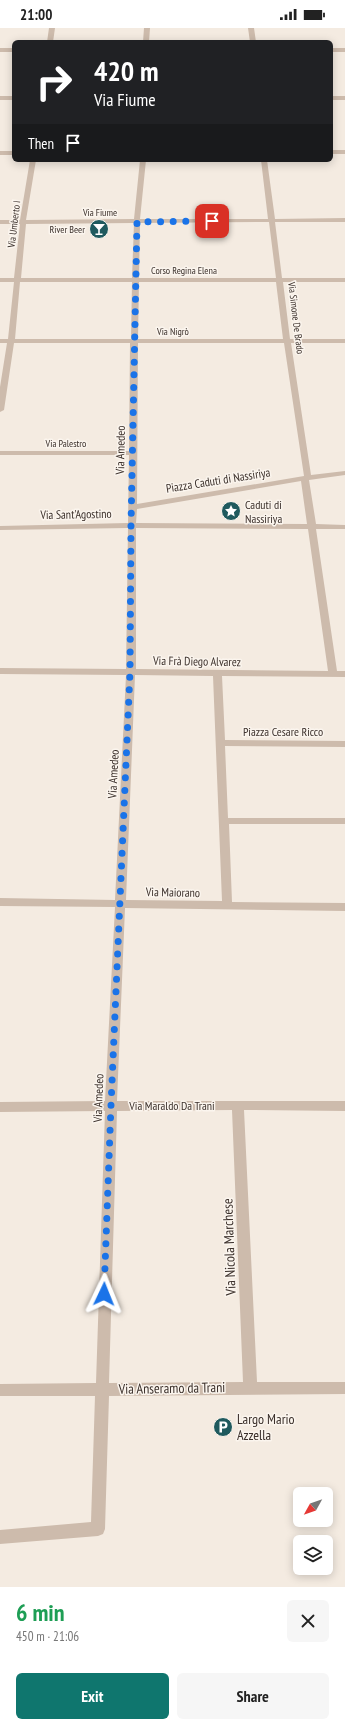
<!DOCTYPE html>
<html lang="en">
<head>
<meta charset="utf-8">
<style>
	body { margin:0; font-family:"PT Sans Narrow",sans-serif; background:#f6f6f6; color:#222; height:100vh; display:flex; flex-direction:column; font-size:15px; white-space:nowrap }
	* { box-sizing:border-box; margin:0 }
	p { font-size:13px; color:#767676 }
	.icon { flex:none; width:22px; height:22px; fill:none; stroke:currentColor; stroke-width:2; stroke-linecap:round; stroke-linejoin:round }
	.map { position:relative; height:1559px; overflow:hidden }
	.side { display:flex; flex-direction:column; background:#fff; flex:1 }
	.side>* { flex:none }
	.hud { position:absolute; left:12px; top:12px; width:321px; height:122px; border-radius:6px; box-shadow:0 2px 10px #0003; background:#202124; color:#fff; overflow:hidden }
	.needle { width:26px; rotate:230deg }
	.tools { position:absolute; left:293px; top:1459px; display:grid; gap:8px }
	.tools a { display:grid; place-items:center; width:40px; height:40px; border-radius:6px; background:#fff; box-shadow:0 2px 10px #0003; font-size:20px }
	.pin { position:absolute; display:grid; place-items:center; width:34px; height:34px; color:#fff; margin:-17px; border-radius:8px; box-shadow:0 2px 6px #0006 }
	.me { position:absolute; width:44px; margin:-22px; rotate:2deg; stroke-linejoin:round; filter:drop-shadow(0 0 3px #0008) }
	.turn { display:flex; align-items:center; gap:14px; height:84px; padding:0 16px; font-size:18px }
	.turn .icon { width:52px; height:52px; stroke-width:2.5 }
	.turn b { display:block; font-size:28px; line-height:34px }
	.then { display:flex; align-items:center; height:38px; padding:0 16px; background:#0003; gap:8px; font-size:15px }
	.round { display:grid; place-items:center; flex:none; width:42px; height:42px; border-radius:6px; background:#f6f6f6 }
	.headline { display:flex; align-items:center; justify-content:space-between; height:68px; padding:0 16px }
	h1 { font-size:24px; font-weight:700; line-height:30px; color:#1e9e55 }
	.action { display:flex; gap:8px; margin-top:auto; padding:8px 16px }
	.action a { flex:1; height:46px; border-radius:6px; background:#0f766e; color:#fff; font-size:16px; font-weight:700; line-height:46px; text-align:center }
	.action a+a { background:#f6f6f6; color:#222 }
	.status { display:flex; justify-content:space-between; align-items:center; height:28px; padding:0 20px; background:#fff; direction:ltr }
	.status svg { height:11px; fill:currentColor }
	.map>svg:first-child { display:block }
</style>
</head>
<body>
<div class="status"><b>21:00</b><svg viewBox="0 0 49 12"><path d="M0 12V9h3v3zM5 12V6h3v6zM10 12V3h3v9zM15 12V0h3v12zM26 1h20v11H26zM47 4h2v5h-2z"/></svg></div>
<div class="map">
<svg width="345" height="1559" viewBox="0 0 345 1559">
	<rect width="100%" height="100%" fill="#f4ebe1"/>
	<g fill="none" stroke-linecap="round" stroke-linejoin="round">
		<path fill="#cdbbac" fill-rule="evenodd" d="M 49,0 L 55,0 L 53,14 L 47,14 Z
			M 144,0 L 150,0 L 149,14 L 143,14 Z
			M 248,0 L 254,0 L 256,14 L 250,14 Z
			M 0,20 L 14,20 L 14,24 L 0,24 Z
			M 331,20 L 345,20 L 345,24 L 331,24 Z
			M 0,68 L 14,68 L 14,72 L 0,72 Z
			M 331,68 L 345,68 L 345,72 L 331,72 Z
			M 331,122 L 345,122 L 345,126 L 331,126 Z
			M 0,123 L 14,123 L 14,127 L 0,127 Z
			M 30,132 L 36,132 L 26,192 L 134,191 L 140,132 L 146,132 L 140,191 L 268,191 L 261,132 L 267,132 L 275,191 L 345,190 L 345,194 L 275,194 L 282,250 L 345,250 L 345,254 L 283,254 L 290,311 L 345,311 L 345,315 L 291,315 L 311,447 L 345,443 L 345,447 L 309,452 L 316,496 L 345,497 L 345,501 L 316,501 L 337,643 L 345,643 L 345,649 L 222,648 L 225,712 L 345,713 L 345,719 L 225,718 L 228,790 L 345,790 L 345,796 L 229,796 L 232,874 L 345,875 L 345,883 L 125,880 L 117,1073 L 345,1073 L 345,1083 L 244,1082 L 257,1354 L 345,1354 L 345,1366 L 109,1368 L 105,1501 L 103,1506 L 98,1508 L 0,1516 L 0,1502 L 91,1494 L 95,1368 L 0,1368 L 0,1356 L 96,1355 L 105,1083 L 0,1084 L 0,1074 L 105,1073 L 115,879 L 0,878 L 0,870 L 115,872 L 126,647 L 0,646 L 0,640 L 126,641 L 128,500 L 0,502 L 0,498 L 128,495 L 129,427 L 0,427 L 0,423 L 129,423 L 130,315 L 14,315 L 4,382 L 0,384 L 0,359 L 7,315 L 0,315 L 0,311 L 8,311 L 14,254 L 0,254 L 0,250 L 14,250 L 20,196 L 0,196 L 0,192 L 20,192 ZM 269,194 L 276,250 L 139,250 L 140,195 ZM 134,195 L 132,250 L 21,250 L 26,196 ZM 20,254 L 132,254 L 131,311 L 15,311 ZM 139,254 L 276,254 L 283,311 L 138,311 ZM 138,315 L 284,315 L 304,448 L 137,476 ZM 301,453 L 307,496 L 136,495 L 137,481 ZM 136,500 L 308,501 L 328,643 L 136,641 ZM 135,647 L 213,648 L 222,873 L 126,872 ZM 232,1082 L 243,1354 L 109,1355 L 117,1083 Z"/>
	</g>
	<g fill="none" stroke-linecap="round" stroke-linejoin="round">
		<path stroke="#1a73e8" stroke-width="7" stroke-dasharray="0 12.6" d="M 104,1266 L 111,1077 L 130,644 L 131,497 L 137,194 L 212,193"/>
	</g>
	<defs>
		<g id="bar-disc" transform="scale(1)"><circle r="9.5" fill="#1f5a5e" stroke="#fbf5ee"/><path d="M-6-5H6L.8 .8V4.5H3.5V6h-7V4.5H-.8V.8Z" fill="#fff"/></g>
		<g id="sight-disc" transform="scale(1)"><circle r="9.5" fill="#1f5a5e" stroke="#fbf5ee"/><path d="M0-6L1.8-2.2L6-1.7L2.9 1.2L3.7 5.4L0 3.3L-3.7 5.4L-2.9 1.2L-6-1.7L-1.8-2.2Z" fill="#fff"/></g>
		<g id="parking-disc" transform="scale(1)"><circle r="9.5" fill="#1f5a5e" stroke="#fbf5ee"/><path d="M-3.5-5.5H1a3.5 3.5 0 0 1 0 7H-1V5.5H-3.5ZM-1-3.4V-.6H.8a1.4 1.4 0 0 0 0-2.8Z" fill="#fff"/></g>
	</defs>
	<g fill-rule="evenodd">
		<use href="#bar-disc" x="99" y="201"/>
		<use href="#sight-disc" x="231" y="483"/>
		<use href="#parking-disc" x="223" y="1399"/>
	</g>
	<g text-anchor="middle" dominant-baseline="central" stroke-width="3" stroke-linejoin="round" paint-order="stroke">
		<g font-size="10" fill="#3b302b" stroke="#fbf5ee">
			<text x="100" y="184">Via Fiume</text>
			<text transform="translate(14 196) rotate(-83)">Via Umberto I</text>
			<text x="184" y="242">Corso Regina Elena</text>
			<text transform="translate(296 290) rotate(83)">Via Simone De Brado</text>
			<text x="173" y="303">Via Nigrò</text>
			<text x="66" y="415">Via Palestro</text>
		</g>
		<g font-size="10" fill="#3b302b" stroke="#fbf5ee" text-anchor="end">
			<text x="85" y="201">River Beer</text>
		</g>
		<g font-size="12" fill="#3b302b" stroke="#fbf5ee">
			<text transform="translate(120 422) rotate(-89)">Via Amedeo</text>
			<text transform="translate(218 452) rotate(-9)">Piazza Caduti di Nassiriya</text>
			<text transform="translate(76 486) rotate(-1)">Via Sant'Agostino</text>
			<text transform="translate(197 633) rotate(1)">Via Frà Diego Alvarez</text>
			<text x="283" y="703">Piazza Cesare Ricco</text>
			<text transform="translate(113 746) rotate(-87)">Via Amedeo</text>
			<text transform="translate(173 864) rotate(1)">Via Maiorano</text>
			<text transform="translate(98 1070) rotate(-88)">Via Amedeo</text>
			<text x="172" y="1077">Via Maraldo Da Trani</text>
		</g>
		<g font-size="12" fill="#3b302b" stroke="#fbf5ee" text-anchor="start">
			<text x="245" y="476">Caduti di<tspan x="245" dy="14">Nassiriya</tspan></text>
		</g>
		<g font-size="14" fill="#3b302b" stroke="#fbf5ee">
			<text transform="translate(229 1219) rotate(-92)">Via Nicola Marchese</text>
			<text transform="translate(172 1360) rotate(-1)">Via Anseramo da Trani</text>
		</g>
		<g font-size="14" fill="#3b302b" stroke="#fbf5ee" text-anchor="start">
			<text x="237" y="1391">Largo Mario<tspan x="237" dy="16">Azzella</tspan></text>
		</g>
	</g>
</svg>
<div class="tools">
<a><svg class="needle" viewBox="-14 -14 28 28"><path d="M0-13l5 13h-10z" fill="#e53935"/><path d="M0 13l5-13h-10z" fill="#767676"/></svg></a>
<a><svg class="icon" aria-label="layers" viewBox="0 0 24 24"><path d="M12 4l9 5-9 5-9-5zM3 14l9 5 9-5"/></svg></a>
</div>
<div class="pin" style="left:212px;top:193px;background:#d93025"><svg class="icon" aria-label="arrive" viewBox="0 0 24 24"><path d="M6 21V4h12l-3 4 3 4H6"/></svg></div>
<svg class="me" style="left:104px;top:1266px" viewBox="-20 -20 40 40"><path d="M0-17L14 15 0 8-14 15z" fill="#1a73e8" stroke="#fff" stroke-width="4"/></svg>
<div class="hud">
<div class="turn"><svg class="icon" aria-label="right" viewBox="0 0 24 24"><path d="M7 20v-9h11M14 6l5 5-5 5"/></svg><div><b>420 m</b>Via Fiume</div></div>
<div class="then">Then<svg class="icon" aria-label="arrive" viewBox="0 0 24 24"><path d="M6 21V4h12l-3 4 3 4H6"/></svg></div>
</div>
</div>
<section class="side">
<div class="headline"><div><h1>6 min</h1><p>450 m · 21:06</p></div><a class="round"><svg class="icon" aria-label="close" viewBox="0 0 24 24"><path d="M6 6l12 12M18 6L6 18"/></svg></a></div>
<div class="action"><a>Exit</a><a>Share</a></div>
</section>
</body>
</html>
